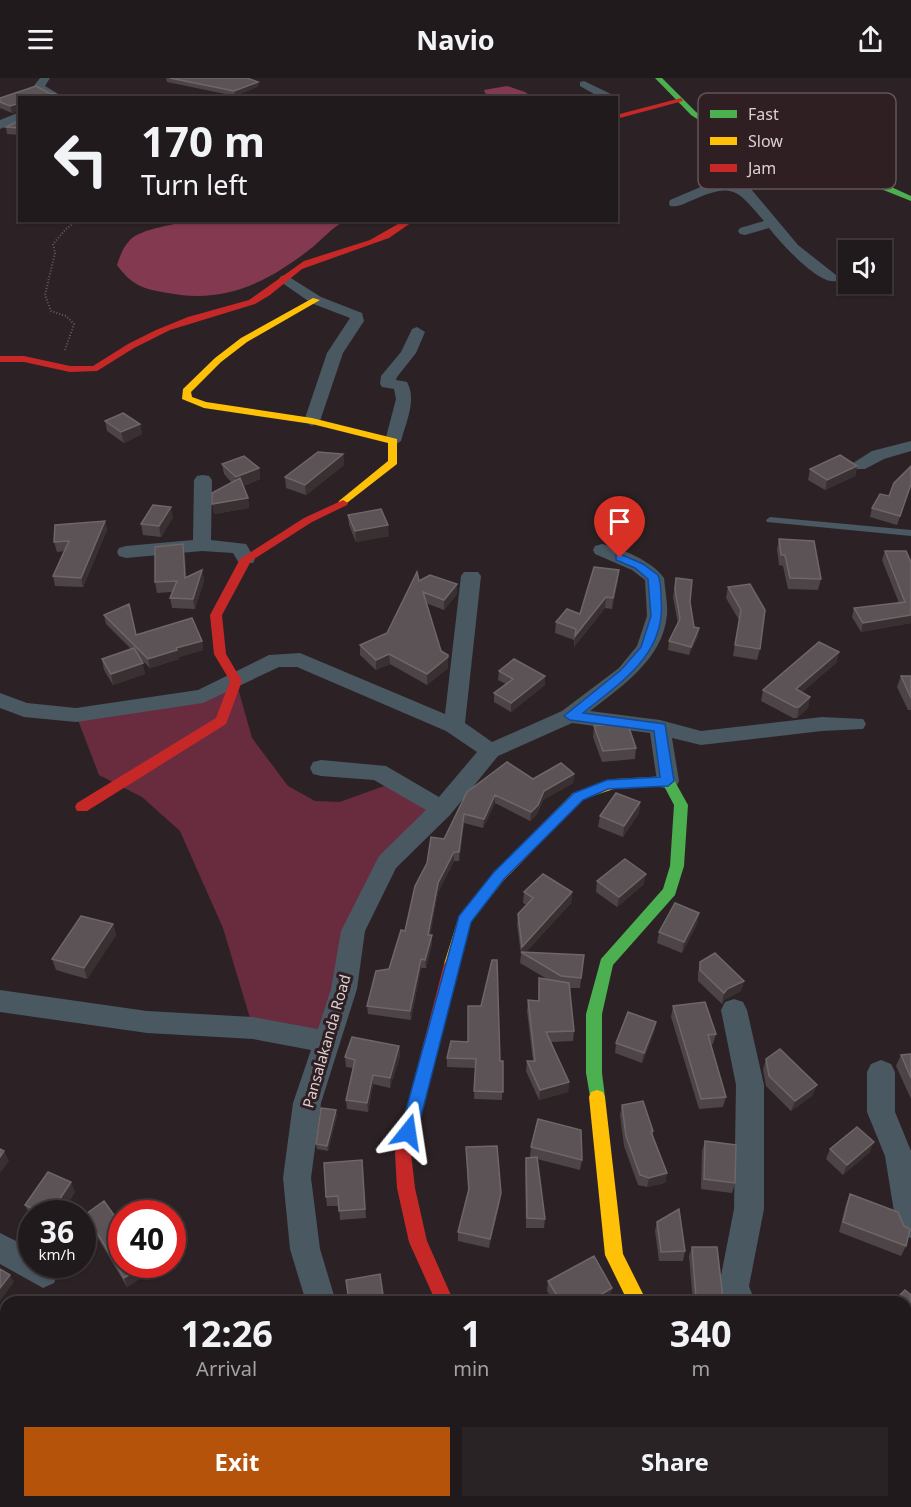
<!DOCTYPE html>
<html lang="en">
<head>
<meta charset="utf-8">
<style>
	body { margin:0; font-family:"Noto Sans",sans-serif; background:#292325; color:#f1f3f6; height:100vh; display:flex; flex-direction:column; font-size:22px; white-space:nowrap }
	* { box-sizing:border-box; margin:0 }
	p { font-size:20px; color:#a2a1a3 }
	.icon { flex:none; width:33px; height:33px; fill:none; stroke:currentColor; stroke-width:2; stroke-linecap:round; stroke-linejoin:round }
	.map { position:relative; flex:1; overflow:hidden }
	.side { position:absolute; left:0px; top:1218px; width:912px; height:212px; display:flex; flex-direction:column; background:#211a1c; border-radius:18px 18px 0 0; box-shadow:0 2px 4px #0004,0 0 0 2px #3e383b }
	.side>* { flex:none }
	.hud { position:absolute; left:18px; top:18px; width:600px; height:126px; border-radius:0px; box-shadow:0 2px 4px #0004,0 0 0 2px #3e383b; background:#211a1c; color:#f1f3f6; overflow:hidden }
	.buttons { position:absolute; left:838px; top:162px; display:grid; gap:12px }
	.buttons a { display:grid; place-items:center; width:54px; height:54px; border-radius:0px; background:#211a1c; box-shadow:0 2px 4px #0004,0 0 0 2px #3e383b; font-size:30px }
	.speed { position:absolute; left:18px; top:1122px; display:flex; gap:12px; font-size:30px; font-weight:700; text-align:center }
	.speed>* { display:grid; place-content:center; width:78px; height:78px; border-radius:50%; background:#211a1c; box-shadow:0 2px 4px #0004,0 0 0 2px #3e383b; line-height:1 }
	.speed small { font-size:15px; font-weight:400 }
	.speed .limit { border:9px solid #d22; background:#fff; color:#111 }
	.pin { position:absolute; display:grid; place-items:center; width:51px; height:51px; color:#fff; margin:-62px -26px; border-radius:50% 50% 50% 0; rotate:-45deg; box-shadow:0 0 6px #0007 }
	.pin .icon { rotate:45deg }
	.me { position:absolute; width:66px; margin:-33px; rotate:15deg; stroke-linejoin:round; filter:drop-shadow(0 0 4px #0008) }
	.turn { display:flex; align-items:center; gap:21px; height:126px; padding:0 24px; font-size:27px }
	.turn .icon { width:78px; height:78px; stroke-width:2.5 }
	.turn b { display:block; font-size:42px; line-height:51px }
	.eta { display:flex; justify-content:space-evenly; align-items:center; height:102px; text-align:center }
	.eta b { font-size:36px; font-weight:700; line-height:42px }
	.primary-button { display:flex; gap:12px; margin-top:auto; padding:12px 24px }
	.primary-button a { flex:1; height:69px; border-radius:0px; background:#b45309; color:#fff; font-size:24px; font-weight:700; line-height:69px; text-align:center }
	.primary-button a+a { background:#292325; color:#f1f3f6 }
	header { display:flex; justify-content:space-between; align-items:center; height:78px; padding:0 24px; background:#211a1c; font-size:27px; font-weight:700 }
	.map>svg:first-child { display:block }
</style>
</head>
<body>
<header><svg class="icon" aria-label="menu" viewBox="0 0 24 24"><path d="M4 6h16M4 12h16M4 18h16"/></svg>Navio<svg class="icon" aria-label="share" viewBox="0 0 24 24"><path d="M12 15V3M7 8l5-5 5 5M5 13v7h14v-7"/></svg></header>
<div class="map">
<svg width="911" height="1429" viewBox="0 0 911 1429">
	<rect width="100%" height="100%" fill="#2c2225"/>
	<path fill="#692c3f" d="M 236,603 L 252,660 L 288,708 L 315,723 L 340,724 L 384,708 L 404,709 L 442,731 L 387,784 L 327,964 L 253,950 L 223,850 L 180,753 L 142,719 L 99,697 L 76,637 L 146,625 Z"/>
	<path fill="#833950" d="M 507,8 L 525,14 L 532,19 L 491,19 L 485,15 L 484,12 Z
		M 194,143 L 194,142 L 345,143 C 331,150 322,162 309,172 C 266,205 224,226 168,215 C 144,211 132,208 117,187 C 120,178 123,169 130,162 C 140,151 179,145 194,143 Z"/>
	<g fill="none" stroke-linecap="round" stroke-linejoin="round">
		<path stroke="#5a6066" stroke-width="2" stroke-dasharray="1 2" stroke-linecap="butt" d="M 65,272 L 74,246 L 66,238 L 51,233 L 45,217 L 55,175 L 53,166 L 66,151 L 78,142"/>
		<path fill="#4a5862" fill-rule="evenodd" d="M 770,439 L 911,452 L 911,458 L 767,444 L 766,442 Z"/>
		<path fill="#4a5862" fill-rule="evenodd" d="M 40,0 L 50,0 L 45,8 L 65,20 L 51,20 L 35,11 L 33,9 Z
			M 584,3 L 615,18 L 616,20 L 601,20 L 580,8 L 580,4 Z
			M 20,34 L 20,42 L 0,51 L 0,42 Z
			M 719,47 C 736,54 726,71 728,83 C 729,91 733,100 736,108 L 751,111 L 798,167 L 836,197 L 838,200 L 836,203 C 818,207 780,164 769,150 L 745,157 L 740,156 L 738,153 L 740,150 L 764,143 C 735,108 731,105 688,124 C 682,127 677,129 670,128 L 669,125 L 670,122 L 710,105 L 722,105 L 715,81 L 719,65 L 713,51 Z
			M 286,197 L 321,219 L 362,235 L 364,243 L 343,275 L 320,343 L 312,348 L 304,343 L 327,275 L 350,240 L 311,225 L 281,204 L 279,201 L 281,198 Z
			M 417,249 L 425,254 L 416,275 L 397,299 L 396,302 L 407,304 C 417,322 406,344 401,363 L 393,368 L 385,363 L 396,321 L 394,311 L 382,309 L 380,306 L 381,298 L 401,274 L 412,251 Z
			M 911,363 L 911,373 L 884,381 L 865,391 L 853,391 L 850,387 L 872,373 Z
			M 203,397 L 209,398 L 212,402 L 211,462 L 246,466 L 255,481 L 253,485 L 239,485 L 233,475 L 202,473 L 126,480 L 119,478 L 117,474 L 119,470 L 126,468 L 193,462 L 194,402 L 197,398 Z
			M 602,466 C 622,471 651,482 664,500 C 665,512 668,526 667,537 C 663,581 621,609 590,633 L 660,642 L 701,653 L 822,639 L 863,641 L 866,646 L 863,651 L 822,653 L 701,667 L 672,660 L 679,703 L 676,709 L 668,711 L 660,709 L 657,703 L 650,655 L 572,645 L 498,678 L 450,737 L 396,790 L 365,853 L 357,911 L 321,1025 L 311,1100 L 320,1171 L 336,1224 L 306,1224 L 290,1171 L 283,1100 L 293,1025 L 311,972 L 253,961 L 147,955 L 0,934 L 0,912 L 147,933 L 253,939 L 318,951 L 331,911 L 341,853 L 379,778 L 426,732 L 374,702 L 321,698 L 313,696 L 310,690 L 313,684 L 321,682 L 386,688 L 439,719 L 477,674 L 446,653 L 297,589 L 279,589 L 203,625 L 76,644 L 24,639 L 0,630 L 0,615 L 27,625 L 76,630 L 198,612 L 269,577 L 300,575 L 445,636 L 461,498 L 464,494 L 478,494 L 481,498 L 465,645 L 492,664 L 562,633 L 619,590 L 637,568 L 647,538 L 645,502 L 632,492 L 595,476 L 593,472 L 595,468 Z
			M 734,921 L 743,924 L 747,932 L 764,1007 L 764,1131 L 749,1208 L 755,1224 L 725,1224 L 719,1208 L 734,1131 L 736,1007 L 721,932 L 725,924 Z
			M 881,982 L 891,986 L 895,994 L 895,1034 L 911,1073 L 911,1160 L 901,1156 L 896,1146 L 885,1078 L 867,1034 L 867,994 L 871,986 Z
			M 0,1155 L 32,1171 L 32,1186 L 54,1186 L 58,1195 L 54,1205 L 43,1210 L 0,1186 Z
			M 906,1324 L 911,1325 L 911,1357 L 906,1356 Z
			M 371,1424 L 405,1424 L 407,1429 L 373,1429 Z
			M 520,1424 L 554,1424 L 556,1429 L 522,1429 Z
			M 648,1424 L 693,1424 L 691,1429 L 646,1429 Z
			M 720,1424 L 755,1424 L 757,1429 L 722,1429 Z
			M 758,1424 L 804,1424 L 806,1429 L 760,1429 Z
			M 826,1424 L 860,1424 L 859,1429 L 825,1429 Z"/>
		<path fill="#4caf50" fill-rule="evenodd" d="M 655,0 L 662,0 L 696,34 L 721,49 L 831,66 L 855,79 L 887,107 L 911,118 L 911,123 L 881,111 L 849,83 L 826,70 L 716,53 L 691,37 Z
			M 668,698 L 673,700 L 688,727 L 684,788 L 675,817 L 613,887 L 602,936 L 602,995 L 605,1019 L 603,1024 L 597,1026 L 591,1024 L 586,995 L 586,936 L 601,881 L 663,811 L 670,788 L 674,727 L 664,708 L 615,711 L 608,706 L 615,701 Z"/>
		<path fill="#ffc107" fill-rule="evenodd" d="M 313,220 L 320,222 L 247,264 L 221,284 L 191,314 L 192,319 L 206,324 L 312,340 L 397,361 L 397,386 L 343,428 L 338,425 L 339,423 L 388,383 L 388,365 L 312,346 L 204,330 L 182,321 L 183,311 L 215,280 L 241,260 Z
			M 615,701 L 622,706 L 620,709 L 583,721 L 504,802 L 471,844 L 457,890 L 452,892 L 447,890 L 444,886 L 459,838 L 494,794 L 573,715 Z
			M 597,1012 L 603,1014 L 605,1019 L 623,1176 L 647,1224 L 628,1224 L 605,1177 L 589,1019 L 591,1014 Z"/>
		<path fill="#c62828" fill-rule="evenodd" d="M 681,20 L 683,23 L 616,41 L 616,37 Z
			M 405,142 L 415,142 L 389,160 L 302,191 L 270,217 L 255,226 L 170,252 L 134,270 L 97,293 L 70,294 L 24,284 L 0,284 L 0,278 L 24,278 L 70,288 L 93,288 L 128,266 L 156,252 L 188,239 L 249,222 L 304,183 L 370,162 Z
			M 343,422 L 348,425 L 347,427 L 312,444 L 251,483 L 222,537 L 226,576 L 242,603 L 226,646 L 87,733 L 77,733 L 75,729 L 77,725 L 216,640 L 230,603 L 214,576 L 210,537 L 240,481 L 304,440 Z
			M 452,880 L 457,882 L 460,886 L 411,1075 L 415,1110 L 427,1163 L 454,1224 L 436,1224 L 409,1164 L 397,1110 L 395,1075 L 444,886 L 447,882 Z"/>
	</g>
	<path fill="#4c4446" d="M 166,0 L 247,0 L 259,8 L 235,18 L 167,4 Z
		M 49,15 L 20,20 L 20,33 L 12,35 L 0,30 L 0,20 Z
		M 20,42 L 20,57 L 7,56 L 6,49 Z
		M 105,343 L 140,346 L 142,356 L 124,365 L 107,353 Z
		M 343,376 L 344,387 L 306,417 L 286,410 L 285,399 Z
		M 222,386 L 259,390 L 260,401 L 243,408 L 248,420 L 249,430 L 214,436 L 232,405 L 224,396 Z
		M 857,388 L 855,398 L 825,412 L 808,402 L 810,391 Z
		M 911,408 L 897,447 L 870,439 L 872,430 L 889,418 Z
		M 348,437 L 389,458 L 356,464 L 349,447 Z
		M 173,439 L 161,459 L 143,457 L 141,446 Z
		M 105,443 L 107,452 L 83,509 L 55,508 L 53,498 L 64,473 L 57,474 L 54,464 Z
		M 779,461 L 821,501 L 818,512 L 788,511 L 783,488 L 779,487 L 777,471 Z
		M 885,473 L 911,484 L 911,545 L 861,554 L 852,539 L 854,530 L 899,525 L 882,482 Z
		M 185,477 L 186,499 L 202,492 L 204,503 L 195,531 L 172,530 L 170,520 L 172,514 L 157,515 L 155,504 Z
		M 676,500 L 690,524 L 694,549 L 698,558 L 689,577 L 668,572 L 669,563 L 678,546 L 673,519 Z
		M 618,502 L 612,531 L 605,530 L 574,569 L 574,562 L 555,555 L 556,544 L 580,536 Z
		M 419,503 L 457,516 L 444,532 L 426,525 L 441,573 L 448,590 L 427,607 L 390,586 L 376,592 L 360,577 L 360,567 L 387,555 Z
		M 750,506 L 760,571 L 757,582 L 733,578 L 739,542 L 726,520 L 728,509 Z
		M 104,537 L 136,557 L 202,563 L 203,572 L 179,579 L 179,581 L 150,590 L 140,580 L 145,596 L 113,607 L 104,592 L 102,581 L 131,571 L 106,546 Z
		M 839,574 L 836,585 L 802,614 L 810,619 L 808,630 L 797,640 L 793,640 L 761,623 L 763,612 Z
		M 499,593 L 545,607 L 511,634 L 494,624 L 494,615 L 506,606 L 498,602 Z
		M 901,598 L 911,598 L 911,632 L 908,632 L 897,609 Z
		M 594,648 L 636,670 L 635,681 L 602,684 L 593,659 Z
		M 574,696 L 573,705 L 543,722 L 537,736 L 530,743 L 495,725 L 483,750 L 464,745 L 459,783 L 454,783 L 438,814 L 430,857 L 432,866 L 426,890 L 421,890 L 411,942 L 368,936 L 367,928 L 389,891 L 444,761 L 467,714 L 533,701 Z
		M 640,724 L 639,735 L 623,759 L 598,749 L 600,738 Z
		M 597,803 L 644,806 L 617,829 L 596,814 Z
		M 524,814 L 572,814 L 571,825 L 526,874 L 584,877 L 580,910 L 570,910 L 574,953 L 573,963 L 551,964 L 569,1004 L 568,1014 L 539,1022 L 526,993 L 527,983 L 533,983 L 527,933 L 528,922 L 538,923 L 539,900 L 547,901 L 520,885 L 521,876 L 517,847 L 518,836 L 527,827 L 523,825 Z
		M 699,835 L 697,846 L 682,875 L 657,865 L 659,854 Z
		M 113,846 L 116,857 L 87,901 L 56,892 L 52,881 Z
		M 700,884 L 744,903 L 741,913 L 724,922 L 722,926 L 698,903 L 698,895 Z
		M 673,928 L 716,956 L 713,966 L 711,966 L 726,1019 L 723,1029 L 699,1031 L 671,939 Z
		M 656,944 L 654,954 L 642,985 L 615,975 L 616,965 Z
		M 399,968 L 400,978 L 390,1010 L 373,1006 L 368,1034 L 347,1031 L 346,1022 L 353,990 L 346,989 L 345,979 Z
		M 911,976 L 911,1021 L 896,988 L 901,977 Z
		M 447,980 L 503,983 L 502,1022 L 474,1021 L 475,990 L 447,989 Z
		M 766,981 L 813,1017 L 791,1033 L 766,1008 L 763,991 Z
		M 622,1027 L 653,1053 L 653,1057 L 667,1095 L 665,1105 L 647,1109 L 638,1107 L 624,1068 L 620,1037 Z
		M 337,1037 L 328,1073 L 317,1071 L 316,1066 Z
		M 705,1063 L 735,1105 L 732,1115 L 701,1111 L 702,1073 Z
		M 466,1069 L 500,1124 L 489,1170 L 458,1163 L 458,1154 L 468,1113 Z
		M 531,1069 L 582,1082 L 580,1092 L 537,1081 L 545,1141 L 544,1150 L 526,1150 L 525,1090 L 526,1080 L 530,1079 Z
		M 830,1071 L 870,1074 L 843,1097 L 826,1081 Z
		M 362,1082 L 366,1140 L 340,1142 L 339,1128 L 327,1128 L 326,1119 Z
		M 75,1114 L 61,1136 L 32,1136 L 32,1137 L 30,1137 L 25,1127 Z
		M 850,1116 L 906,1168 L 901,1178 L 839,1154 L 846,1126 Z
		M 86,1136 L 116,1140 L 122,1186 L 162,1186 L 127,1209 L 89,1145 Z
		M 657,1144 L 685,1173 L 683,1183 L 659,1183 L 655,1153 Z
		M 692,1169 L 723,1221 L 721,1224 L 693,1224 L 689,1178 Z
		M 548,1203 L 612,1210 L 610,1219 L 553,1221 L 547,1213 Z
		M 594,1424 L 620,1424 L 608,1429 L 596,1429 Z"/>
	<path fill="#393032" d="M 258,4 L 259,8 L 235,18 L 234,13 Z
		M 20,25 L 20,33 L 12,35 L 10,28 Z
		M 140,346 L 142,356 L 124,365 L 121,354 Z
		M 343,376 L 344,387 L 306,417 L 305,407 Z
		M 857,388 L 855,398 L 825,412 L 827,402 Z
		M 259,390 L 260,401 L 237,410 L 236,399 Z
		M 248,420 L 249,430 L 214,436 L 212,426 Z
		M 171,429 L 173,439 L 161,459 L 159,448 Z
		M 105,443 L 107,452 L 83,509 L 81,500 Z
		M 388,447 L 389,458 L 356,464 L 355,453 Z
		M 183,466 L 185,477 L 187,510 L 185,500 Z
		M 202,492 L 204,503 L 195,531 L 193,521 Z
		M 619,492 L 618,502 L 612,531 L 613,520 Z
		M 457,506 L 457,516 L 444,532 L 444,522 Z
		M 606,519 L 605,530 L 574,569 L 575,558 Z
		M 911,537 L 911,545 L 861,554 L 863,545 Z
		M 699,550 L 698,558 L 689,577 L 691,569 Z
		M 202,563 L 203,572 L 179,579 L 179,581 L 150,590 L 148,581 L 176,570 Z
		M 839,574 L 836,585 L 793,622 L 796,611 Z
		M 389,576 L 390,586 L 376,592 L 376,582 Z
		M 448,577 L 448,590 L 427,607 L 427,596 Z
		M 143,585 L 145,596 L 113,607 L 111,596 Z
		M 545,598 L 545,607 L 511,634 L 511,625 Z
		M 810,619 L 808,630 L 797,640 L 799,629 Z
		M 574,696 L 573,705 L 543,722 L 537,736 L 530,743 L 531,734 L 544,713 Z
		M 495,717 L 495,725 L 483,750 L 484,741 Z
		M 640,724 L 639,735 L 623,759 L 624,748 Z
		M 464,736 L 464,745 L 459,783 L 459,774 Z
		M 454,774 L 454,783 L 438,814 L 429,866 L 428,857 L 438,805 Z
		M 646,796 L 644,806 L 617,829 L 619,819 Z
		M 572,814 L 571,825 L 524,876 L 521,874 L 522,869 Z
		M 699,835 L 697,846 L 682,875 L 684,864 Z
		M 113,846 L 116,857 L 87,901 L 84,890 Z
		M 432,857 L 432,866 L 426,890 L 425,882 Z
		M 421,881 L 421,890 L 411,942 L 410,933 Z
		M 744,903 L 741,913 L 724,922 L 722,926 L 724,915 L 727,911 Z
		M 656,944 L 654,954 L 642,985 L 644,975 Z
		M 399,968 L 400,978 L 390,1010 L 390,1000 Z
		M 373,997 L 373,1006 L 368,1034 L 367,1025 Z
		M 569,1004 L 568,1014 L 539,1022 L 540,1012 Z
		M 817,1007 L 813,1017 L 791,1033 L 795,1023 Z
		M 336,1032 L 337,1037 L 328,1073 L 327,1068 Z
		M 874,1064 L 870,1074 L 843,1097 L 847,1087 Z
		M 4,1073 L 9,1083 L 0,1095 L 0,1079 Z
		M 667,1095 L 665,1105 L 647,1109 L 649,1100 Z
		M 71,1104 L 75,1114 L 61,1136 L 50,1136 Z
		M 501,1115 L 500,1124 L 489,1170 L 490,1161 Z
		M 146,1186 L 162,1186 L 127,1209 L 124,1200 Z
		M 10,1197 L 14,1204 L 0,1223 L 0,1210 Z
		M 612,1210 L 610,1219 L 602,1224 L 588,1224 Z
		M 911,1269 L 911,1272 L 906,1277 L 906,1274 Z
		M 605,1424 L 620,1424 L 608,1429 L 599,1429 L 600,1426 Z"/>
	<path fill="#5b5355" stroke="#6f6668" stroke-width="1.5" d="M 170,0 L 247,0 L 258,4 L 234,13 Z
		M 36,8 L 49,15 L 55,16 L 62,20 L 20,20 L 20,25 L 10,28 L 0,24 L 0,20 Z
		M 20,42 L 20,50 L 6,49 Z
		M 123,335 L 140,346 L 121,354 L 105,343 Z
		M 318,374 L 343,376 L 305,407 L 285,399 Z
		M 840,377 L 857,388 L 827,402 L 810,391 Z
		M 244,378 L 259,390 L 236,399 L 222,386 Z
		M 911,388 L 911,406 L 900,438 L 872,430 L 880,416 L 889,418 L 894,405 Z
		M 240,400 L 248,420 L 212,426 L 212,415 Z
		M 153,427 L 171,429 L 159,448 L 141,446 Z
		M 381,431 L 388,447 L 355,453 L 348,437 Z
		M 105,443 L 81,500 L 53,498 L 69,463 L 54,464 L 55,447 Z
		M 779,461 L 814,463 L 821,501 L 790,500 L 785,477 L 781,477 Z
		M 183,466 L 185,500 L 202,492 L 193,521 L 170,520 L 177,503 L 155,504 L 155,469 Z
		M 885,473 L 906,473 L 911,484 L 911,537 L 863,545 L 854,530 L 905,524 Z
		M 594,489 L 619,492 L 613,520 L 606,519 L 575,558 L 576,551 L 556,544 L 567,531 L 580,536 Z
		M 417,494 L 419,503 L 430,497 L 457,506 L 444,522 L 423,514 L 441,573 L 448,577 L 448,579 L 427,596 L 389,576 L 376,582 L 360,567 L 387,555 Z
		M 676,500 L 692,502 L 690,524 L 694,549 L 699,550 L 691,569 L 669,563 L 680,541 L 675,511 Z
		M 750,506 L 765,532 L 760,571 L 735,567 L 741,532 L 728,509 Z
		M 129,526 L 136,557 L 192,540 L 202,563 L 176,570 L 177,572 L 148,581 L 104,537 Z
		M 819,564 L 839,574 L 796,611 L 810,619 L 799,629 L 795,629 L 763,612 Z
		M 134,570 L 143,585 L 111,596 L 102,581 Z
		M 514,581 L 545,598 L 511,625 L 494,615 L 513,601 L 499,593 Z
		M 901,598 L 911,598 L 911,620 Z
		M 627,644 L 636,670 L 603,673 L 594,648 Z
		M 507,684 L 533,701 L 561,685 L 574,696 L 544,713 L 538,727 L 531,734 L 495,717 L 484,741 L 464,736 L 459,774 L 454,774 L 438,805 L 428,857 L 432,857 L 425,882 L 421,881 L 410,933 L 367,928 L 376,893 L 389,891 L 401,852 L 405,853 L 415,808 L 427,785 L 431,759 L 444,761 L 467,714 Z
		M 616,715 L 640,724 L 624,748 L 600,738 Z
		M 625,781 L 646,796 L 619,819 L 597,803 Z
		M 543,796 L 572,814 L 522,869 L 518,836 L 533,820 L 524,814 Z
		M 675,825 L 699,835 L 684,864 L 659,854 Z
		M 81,838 L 113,846 L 84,890 L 52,881 Z
		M 521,874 L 584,877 L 581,900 L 561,898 Z
		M 715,875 L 744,903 L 727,911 L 724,915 L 700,892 L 700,884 Z
		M 492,882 L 497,882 L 500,983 L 503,983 L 503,1014 L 474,1013 L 476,981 L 447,980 L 451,963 L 468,964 L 468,928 L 481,928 Z
		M 539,900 L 569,905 L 574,953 L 546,954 L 569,1004 L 540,1012 L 527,983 L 535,983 L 528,922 L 539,923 Z
		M 705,924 L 716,956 L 708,957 L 726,1019 L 701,1021 L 673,928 Z
		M 628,934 L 656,944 L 644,975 L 616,965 Z
		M 352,959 L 399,968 L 390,1000 L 373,997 L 367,1025 L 346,1022 L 355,982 L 345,979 Z
		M 780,971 L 817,1007 L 795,1023 L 769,998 L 766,981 Z
		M 911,976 L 911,1000 L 901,977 Z
		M 643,1023 L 653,1053 L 651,1054 L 667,1095 L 649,1100 L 640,1097 L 626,1058 L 622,1027 Z
		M 321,1030 L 336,1032 L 327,1068 L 316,1066 Z
		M 538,1041 L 581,1052 L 582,1082 L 531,1069 Z
		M 857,1049 L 874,1064 L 847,1087 L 830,1071 Z
		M 705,1063 L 736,1067 L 735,1105 L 704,1101 Z
		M 497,1068 L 501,1115 L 490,1161 L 458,1154 L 469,1111 L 466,1069 Z
		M 0,1071 L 4,1073 L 0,1079 Z
		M 537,1079 L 545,1141 L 527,1140 L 526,1080 Z
		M 362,1082 L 365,1131 L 339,1133 L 338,1118 L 326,1119 L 324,1085 Z
		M 48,1094 L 71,1104 L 50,1136 L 43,1136 L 25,1127 Z
		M 850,1116 L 898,1134 L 904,1148 L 910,1151 L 906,1168 L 843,1144 Z
		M 104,1123 L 116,1140 L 122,1137 L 122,1186 L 146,1186 L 124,1200 L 86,1136 Z
		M 136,1127 L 141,1136 L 123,1136 Z
		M 679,1131 L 685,1173 L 661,1174 L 657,1144 Z
		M 692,1169 L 717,1169 L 723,1221 L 696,1220 Z
		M 594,1178 L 612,1210 L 588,1224 L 548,1224 L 558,1219 L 548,1203 Z
		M 0,1191 L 10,1197 L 0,1210 Z
		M 380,1196 L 384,1224 L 349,1224 L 346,1202 Z
		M 905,1212 L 911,1217 L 911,1269 L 906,1274 L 906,1224 L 893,1224 Z"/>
	<path fill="#1a73e8" stroke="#114b97" stroke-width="1.5" d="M 620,476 L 643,486 L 658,497 C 661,504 661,512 661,520 C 667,576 621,604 583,635 L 665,646 L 674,703 L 668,708 L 608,711 L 583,722 L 504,801 L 471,844 L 417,1054 L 414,1059 L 408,1061 L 402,1059 L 400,1054 L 459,838 L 494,794 L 574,715 L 607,702 L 660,699 L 654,653 L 570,642 L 564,638 L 621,592 L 641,569 L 651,538 L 648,501 L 635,490 L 616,482 L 616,477 Z"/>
	<g text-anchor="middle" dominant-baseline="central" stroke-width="6" stroke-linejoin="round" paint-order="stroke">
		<g font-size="15" fill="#dbd0d2" stroke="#2f1f23">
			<text transform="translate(326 963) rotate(-74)">Pansalakanda Road</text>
		</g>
	</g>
	<rect x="698" y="15" width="198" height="96" rx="9" fill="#2f1f23" stroke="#635458" stroke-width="1.5"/>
	<rect x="710" y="32" width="27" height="8" fill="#4caf50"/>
	<rect x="710" y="59" width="27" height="8" fill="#ffc107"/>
	<rect x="710" y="86" width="27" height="8" fill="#c62828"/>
	<g font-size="16" fill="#dbd0d2">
		<text x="748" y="42">Fast</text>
		<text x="748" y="69">Slow</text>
		<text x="748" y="96">Jam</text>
	</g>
</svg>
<div class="buttons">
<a><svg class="icon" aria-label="sound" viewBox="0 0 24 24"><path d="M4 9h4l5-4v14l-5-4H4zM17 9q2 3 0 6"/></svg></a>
</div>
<div class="speed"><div>36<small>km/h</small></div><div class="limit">40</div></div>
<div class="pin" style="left:620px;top:480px;background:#d93025"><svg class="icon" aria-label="arrive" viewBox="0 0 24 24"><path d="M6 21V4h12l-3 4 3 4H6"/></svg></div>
<svg class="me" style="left:408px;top:1054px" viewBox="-20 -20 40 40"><path d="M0-17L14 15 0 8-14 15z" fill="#1a73e8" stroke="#fff" stroke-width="4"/></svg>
<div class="hud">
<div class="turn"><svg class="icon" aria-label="left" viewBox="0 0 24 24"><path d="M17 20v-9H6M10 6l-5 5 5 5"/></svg><div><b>170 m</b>Turn left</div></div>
</div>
<section class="side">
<div class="eta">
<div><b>12:26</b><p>Arrival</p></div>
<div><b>1</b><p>min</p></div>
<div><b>340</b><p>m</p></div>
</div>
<div class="primary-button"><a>Exit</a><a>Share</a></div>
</section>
</div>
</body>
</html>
